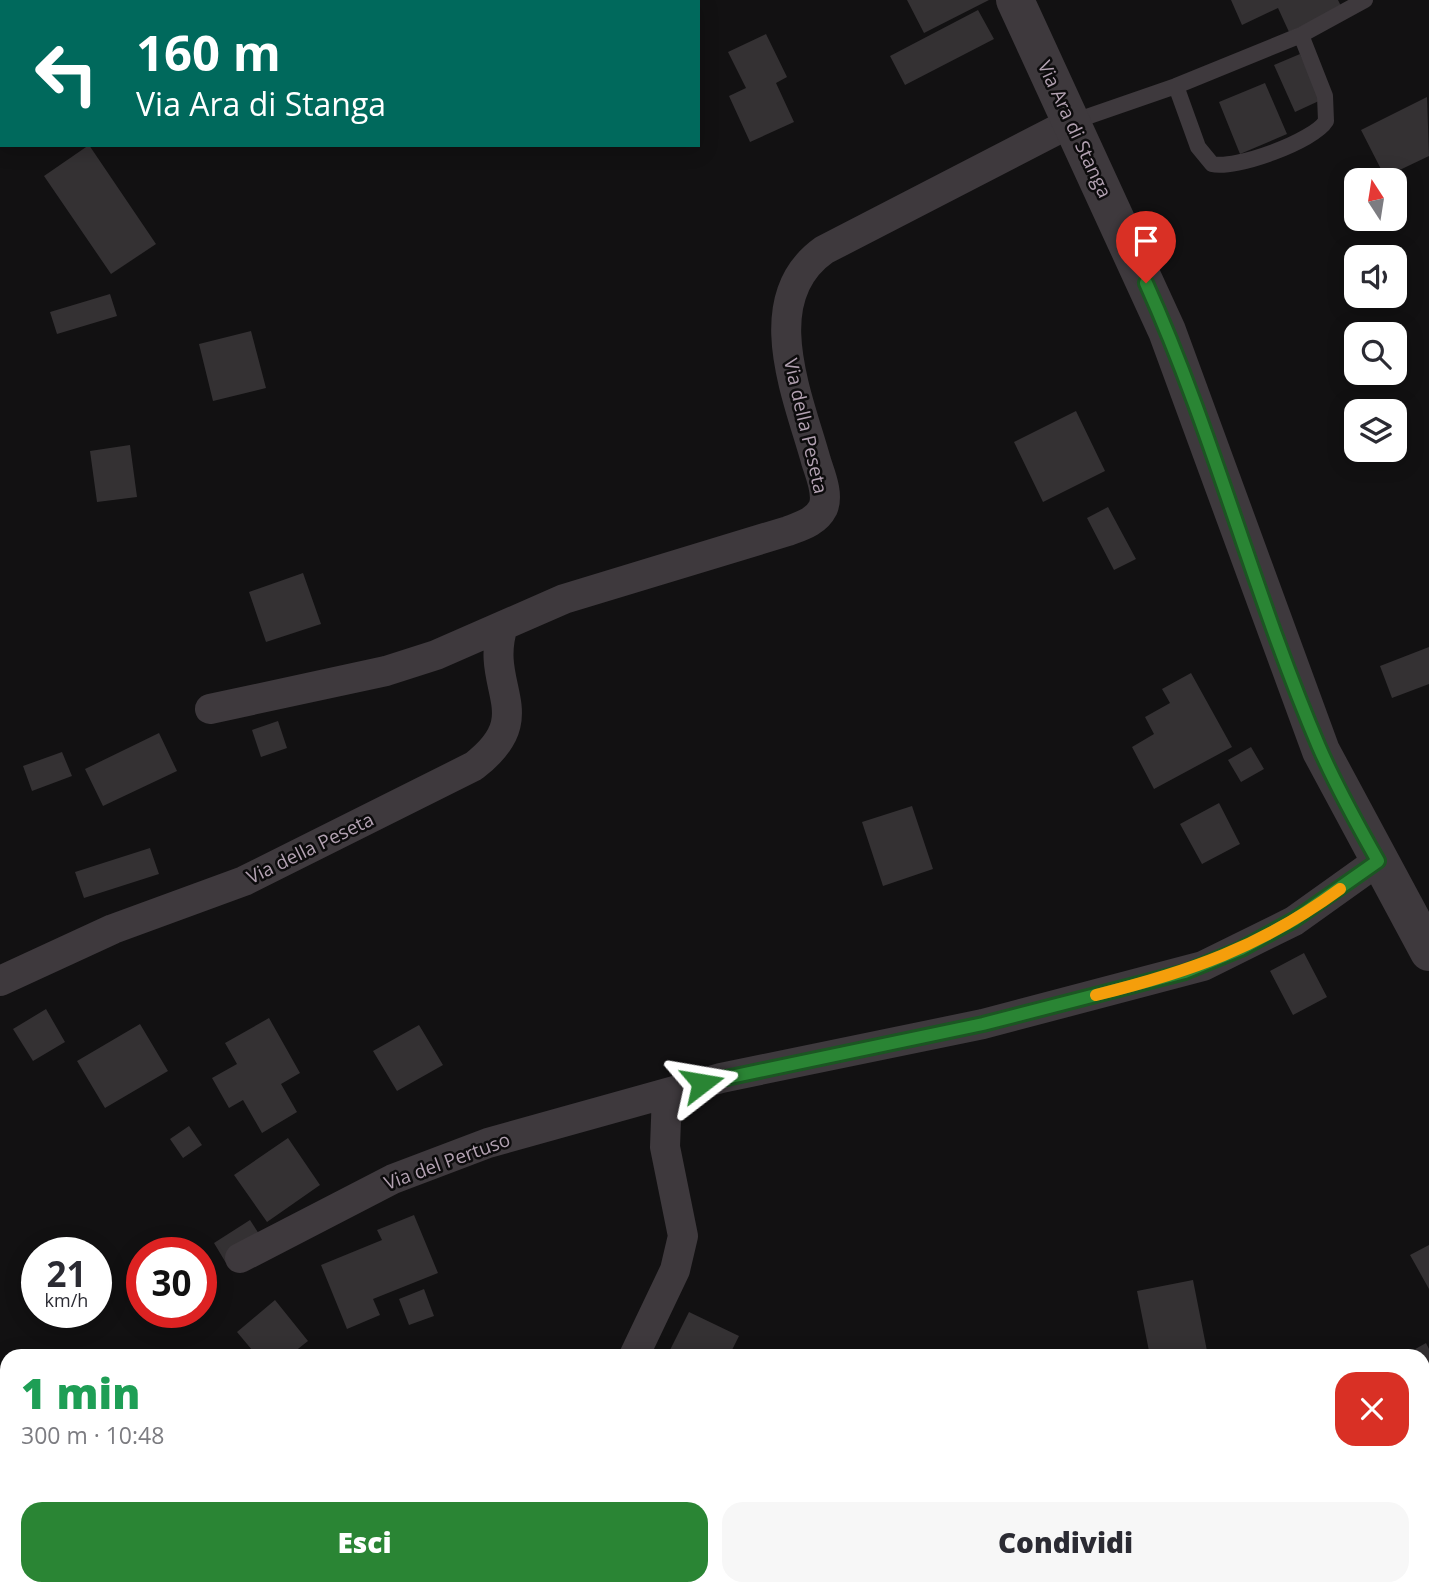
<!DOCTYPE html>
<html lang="it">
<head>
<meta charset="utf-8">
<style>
	body { margin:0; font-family:"Open Sans",sans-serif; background:#f7f7f7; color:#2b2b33; height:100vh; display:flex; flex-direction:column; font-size:26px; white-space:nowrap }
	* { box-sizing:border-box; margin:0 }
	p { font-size:23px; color:#7c7c81 }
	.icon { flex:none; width:38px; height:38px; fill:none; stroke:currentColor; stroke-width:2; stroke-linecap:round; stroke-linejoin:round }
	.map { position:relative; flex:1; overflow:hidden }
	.details { position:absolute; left:0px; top:1349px; width:1430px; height:247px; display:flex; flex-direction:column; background:#fff; border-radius:21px 21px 0 0; box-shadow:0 4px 18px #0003 }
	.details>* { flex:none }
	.guide { position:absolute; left:0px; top:0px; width:700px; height:147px; box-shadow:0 4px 18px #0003; background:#00695c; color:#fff; overflow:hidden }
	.needle { width:46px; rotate:348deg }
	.controls { position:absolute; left:1344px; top:168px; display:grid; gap:14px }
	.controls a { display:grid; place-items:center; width:63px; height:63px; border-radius:14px; background:#fff; box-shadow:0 4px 18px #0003; font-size:35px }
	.speed { position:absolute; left:21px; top:1237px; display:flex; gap:14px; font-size:35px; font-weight:700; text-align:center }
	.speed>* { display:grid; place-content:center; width:91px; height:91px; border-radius:50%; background:#fff; box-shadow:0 4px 18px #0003; line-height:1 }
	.speed small { font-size:18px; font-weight:400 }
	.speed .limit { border:10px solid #d22; background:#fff; color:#111 }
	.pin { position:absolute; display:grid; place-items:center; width:60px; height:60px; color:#fff; margin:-72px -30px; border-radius:50% 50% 50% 0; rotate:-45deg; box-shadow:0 0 7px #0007 }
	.pin .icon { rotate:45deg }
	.me { position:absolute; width:77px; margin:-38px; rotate:76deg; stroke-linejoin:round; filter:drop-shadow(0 0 5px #0008) }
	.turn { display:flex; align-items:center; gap:24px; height:147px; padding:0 21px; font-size:32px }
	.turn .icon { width:91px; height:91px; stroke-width:2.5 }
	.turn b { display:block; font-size:49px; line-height:60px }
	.round { display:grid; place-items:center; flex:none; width:74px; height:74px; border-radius:21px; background:#f7f7f7 }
	.head { display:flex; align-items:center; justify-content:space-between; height:119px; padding:0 21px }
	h1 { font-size:42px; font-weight:800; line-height:52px; color:#1e9e55 }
	.button { display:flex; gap:14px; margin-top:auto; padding:14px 21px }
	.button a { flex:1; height:80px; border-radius:21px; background:#2a8534; color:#fff; font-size:28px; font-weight:800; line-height:80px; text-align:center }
	.button a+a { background:#f7f7f7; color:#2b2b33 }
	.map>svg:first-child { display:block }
</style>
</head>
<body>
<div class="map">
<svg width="1429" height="1595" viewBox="0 0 1429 1595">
	<rect width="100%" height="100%" fill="#121112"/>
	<path fill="#343133" d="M 907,0 L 989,0 L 924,33 Z
		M 1231,0 L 1338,0 L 1342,8 L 1289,32 L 1278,8 L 1242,25 Z
		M 978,10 L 994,39 L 905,85 L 890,56 Z
		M 766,34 L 787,77 L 776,83 L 794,122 L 750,142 L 729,96 L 746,88 L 728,52 Z
		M 1300,54 L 1321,100 L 1295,112 L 1274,65 Z
		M 1265,83 L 1287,134 L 1240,154 L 1219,102 Z
		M 1427,97 L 1429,156 L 1385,177 L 1361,130 Z
		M 89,145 L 156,244 L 111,274 L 44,176 Z
		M 110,294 L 117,316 L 57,334 L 50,312 Z
		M 251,331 L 266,388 L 213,401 L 199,344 Z
		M 1076,411 L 1105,471 L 1043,502 L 1014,442 Z
		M 130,445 L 137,497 L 97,502 L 90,451 Z
		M 1108,507 L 1136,559 L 1114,570 L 1087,518 Z
		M 303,573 L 321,624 L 266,642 L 249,592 Z
		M 1429,647 L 1429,684 L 1392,698 L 1380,666 Z
		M 1191,673 L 1232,747 L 1154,789 L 1132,747 L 1154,734 L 1145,717 L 1170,703 L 1162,689 Z
		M 278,721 L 287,748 L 261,757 L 252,730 Z
		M 159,733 L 177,771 L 103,806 L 85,769 Z
		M 1251,747 L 1264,769 L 1241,782 L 1228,760 Z
		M 62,752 L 72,776 L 32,791 L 23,766 Z
		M 1219,803 L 1240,844 L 1202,864 L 1180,824 Z
		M 912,806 L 933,869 L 883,886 L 862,822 Z
		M 150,848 L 159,874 L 84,898 L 75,872 Z
		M 1304,953 L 1327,997 L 1293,1015 L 1270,971 Z
		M 46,1009 L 65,1042 L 33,1061 L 13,1029 Z
		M 269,1018 L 300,1073 L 281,1084 L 297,1112 L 262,1133 L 243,1100 L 229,1108 L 212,1078 L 237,1064 L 225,1043 Z
		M 140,1024 L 168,1071 L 105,1108 L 77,1061 Z
		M 419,1025 L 443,1065 L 397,1091 L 373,1051 Z
		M 189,1126 L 202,1145 L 183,1158 L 170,1139 Z
		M 288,1138 L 320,1185 L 267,1222 L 234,1175 Z
		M 414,1215 L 438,1273 L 373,1299 L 380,1315 L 347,1329 L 321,1265 L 382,1240 L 377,1230 Z
		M 250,1220 L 263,1240 L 226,1263 L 214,1243 Z
		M 1429,1245 L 1429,1289 L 1410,1255 Z
		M 1193,1280 L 1208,1356 L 1150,1356 L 1137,1291 Z
		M 424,1289 L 434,1316 L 409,1325 L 399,1299 Z
		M 275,1300 L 308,1341 L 289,1356 L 257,1356 L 237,1332 Z
		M 689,1312 L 739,1336 L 729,1356 L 667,1356 Z
		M 1426,1343 L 1429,1349 L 1429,1401 L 1423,1404 L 1423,1356 L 1403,1356 Z
		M 333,1589 L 378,1589 L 382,1595 L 333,1595 Z
		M 435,1589 L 498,1589 L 500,1595 L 438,1595 Z
		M 568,1589 L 624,1589 L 627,1595 L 565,1595 L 563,1591 Z"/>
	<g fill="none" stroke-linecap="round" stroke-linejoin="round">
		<path stroke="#3e393d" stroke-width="16" d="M 1176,86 L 1301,35
			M 1072,122 L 1176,86 L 1198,147 L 1212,164 C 1235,170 1314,141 1326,121 L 1325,96 L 1301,35 L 1365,0"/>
		<path stroke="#3e393d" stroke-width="30" d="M 41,2 L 44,0
			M 0,35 L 2,34
			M 210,709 L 386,671 L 436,655 L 564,599 L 788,531 C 801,526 816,522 823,508 C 829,494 820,474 816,461 C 798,396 755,299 824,250 L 1072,122
			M 0,981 L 113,929 L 244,881 L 474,766 C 540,715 483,688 503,626
			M 240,1258 L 393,1179 L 488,1143 L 721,1078 L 983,1024 L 1203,966 L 1294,921 L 1378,861
			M 634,1356 L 675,1270 L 683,1236 L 665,1147 L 667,1093
			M 509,1589 L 512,1595"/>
		<path stroke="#3e393d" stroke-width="38" d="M 1015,0 L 1167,331 L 1321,751 L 1429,952"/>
	</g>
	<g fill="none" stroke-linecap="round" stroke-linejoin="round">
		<g stroke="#1b5622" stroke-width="18">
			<path id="route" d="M 702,1083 L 983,1024 L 1185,972 L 1241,949 L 1294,920 L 1378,861 C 1357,824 1336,786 1319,747 C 1254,595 1214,434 1146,283"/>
		</g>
		<use href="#route" stroke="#2a8534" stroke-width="12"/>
		<path stroke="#f59e0b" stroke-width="12" d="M 1096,995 C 1189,972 1261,947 1340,889"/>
	</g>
	<g text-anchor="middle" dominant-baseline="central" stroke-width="5" stroke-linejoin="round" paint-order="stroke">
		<g font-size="19" fill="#b3a2b2" stroke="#0d0c0d">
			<text transform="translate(1075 129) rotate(65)">Via Ara di Stanga</text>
			<text transform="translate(806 426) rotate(77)">Via della Peseta</text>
			<text transform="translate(310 848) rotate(-26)">Via della Peseta</text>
			<text transform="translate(447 1161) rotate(-20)">Via del Pertuso</text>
		</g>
	</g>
</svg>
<div class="controls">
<a><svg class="needle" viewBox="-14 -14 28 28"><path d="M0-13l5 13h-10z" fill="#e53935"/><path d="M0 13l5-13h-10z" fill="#7c7c81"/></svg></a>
<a><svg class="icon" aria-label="sound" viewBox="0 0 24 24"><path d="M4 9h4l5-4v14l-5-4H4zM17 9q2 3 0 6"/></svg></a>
<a><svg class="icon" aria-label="search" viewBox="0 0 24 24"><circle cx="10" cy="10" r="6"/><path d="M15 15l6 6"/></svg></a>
<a><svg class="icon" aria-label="layers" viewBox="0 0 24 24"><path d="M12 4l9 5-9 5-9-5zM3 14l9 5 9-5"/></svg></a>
</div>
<div class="speed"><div>21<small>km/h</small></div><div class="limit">30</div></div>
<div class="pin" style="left:1146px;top:283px;background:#d93025"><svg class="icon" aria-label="arrive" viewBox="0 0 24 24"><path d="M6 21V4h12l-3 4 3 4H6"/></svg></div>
<svg class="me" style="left:702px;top:1083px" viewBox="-20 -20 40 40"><path d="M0-17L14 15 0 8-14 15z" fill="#2a8534" stroke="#fff" stroke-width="4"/></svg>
<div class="guide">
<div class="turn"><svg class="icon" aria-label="left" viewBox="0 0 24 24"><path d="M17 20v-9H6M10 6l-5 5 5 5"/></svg><div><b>160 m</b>Via Ara di Stanga</div></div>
</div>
<section class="details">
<div class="head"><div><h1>1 min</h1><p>300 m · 10:48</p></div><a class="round" style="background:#d93025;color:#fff"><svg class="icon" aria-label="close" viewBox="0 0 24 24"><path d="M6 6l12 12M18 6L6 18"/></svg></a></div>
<div class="button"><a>Esci</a><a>Condividi</a></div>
</section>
</div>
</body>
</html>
